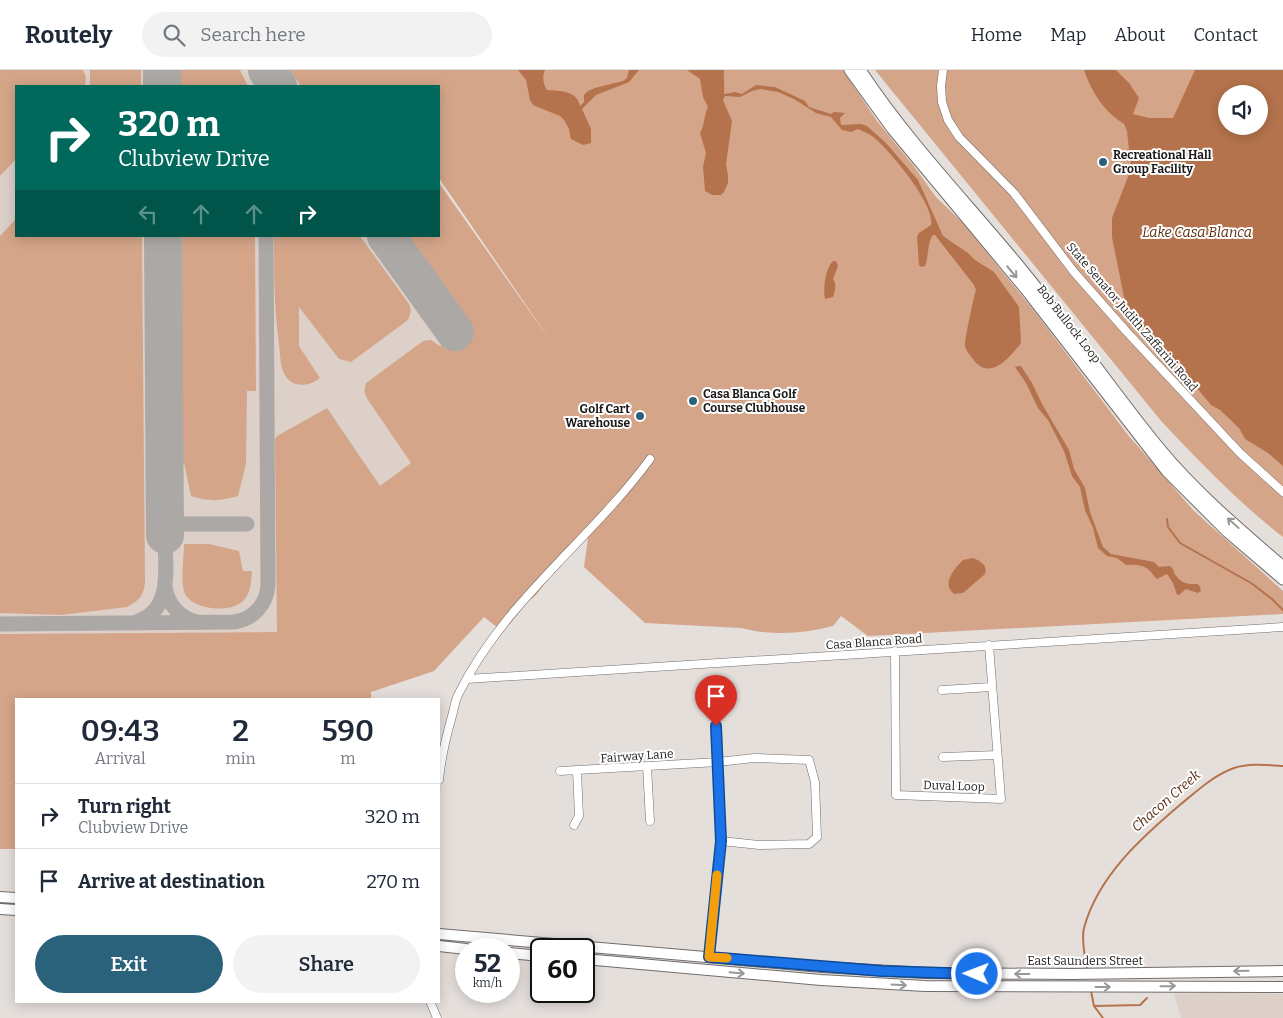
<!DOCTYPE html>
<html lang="en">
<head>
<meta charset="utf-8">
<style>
	body { margin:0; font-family:Bitter,serif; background:#f2f2f3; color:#1f2937; height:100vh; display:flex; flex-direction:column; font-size:19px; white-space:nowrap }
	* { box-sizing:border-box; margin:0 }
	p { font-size:16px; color:#747a83 }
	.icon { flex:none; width:28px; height:28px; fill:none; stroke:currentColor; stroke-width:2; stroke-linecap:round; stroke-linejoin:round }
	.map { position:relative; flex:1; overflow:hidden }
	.side { position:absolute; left:15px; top:628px; width:425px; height:305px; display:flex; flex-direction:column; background:#fff; border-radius:0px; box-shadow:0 2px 12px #0003 }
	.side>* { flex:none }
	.hud { position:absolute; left:15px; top:15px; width:425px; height:152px; border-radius:0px; box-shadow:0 2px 12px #0003; background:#00695c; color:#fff; overflow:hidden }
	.controls { position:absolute; left:1218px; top:15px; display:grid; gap:10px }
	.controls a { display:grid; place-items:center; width:50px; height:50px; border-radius:50%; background:#fff; box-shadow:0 2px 12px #0003; font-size:25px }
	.speed { position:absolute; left:455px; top:868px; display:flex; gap:10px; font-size:25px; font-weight:700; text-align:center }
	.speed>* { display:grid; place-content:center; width:65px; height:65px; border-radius:50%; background:#fff; box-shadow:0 2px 12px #0003; line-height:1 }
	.speed small { font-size:12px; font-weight:400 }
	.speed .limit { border:2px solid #111; border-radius:8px; background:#fff; color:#111 }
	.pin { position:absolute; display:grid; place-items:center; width:42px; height:42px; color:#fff; margin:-51px -21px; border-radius:50% 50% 50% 0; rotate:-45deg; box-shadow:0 0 5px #0007 }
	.pin .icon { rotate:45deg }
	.me { position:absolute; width:55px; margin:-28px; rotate:271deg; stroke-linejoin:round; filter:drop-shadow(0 0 4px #0008) }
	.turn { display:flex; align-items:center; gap:18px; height:105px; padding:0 20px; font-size:22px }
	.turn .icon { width:65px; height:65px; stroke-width:2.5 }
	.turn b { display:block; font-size:35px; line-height:42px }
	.lanes { display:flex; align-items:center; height:48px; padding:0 20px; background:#0003; justify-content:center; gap:25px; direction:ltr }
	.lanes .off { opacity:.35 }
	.eta { display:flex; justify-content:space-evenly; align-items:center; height:85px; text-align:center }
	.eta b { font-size:30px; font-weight:600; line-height:35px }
	.button { display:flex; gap:10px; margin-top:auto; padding:10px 20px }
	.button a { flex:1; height:58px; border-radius:30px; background:#2a627c; color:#fff; font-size:20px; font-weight:600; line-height:58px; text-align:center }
	.button a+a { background:#f2f2f3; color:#1f2937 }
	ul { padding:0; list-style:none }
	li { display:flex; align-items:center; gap:15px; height:65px; padding:0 20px; border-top:1px solid #e0e1e3 }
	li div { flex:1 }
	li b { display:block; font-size:19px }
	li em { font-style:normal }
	header { display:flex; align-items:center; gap:30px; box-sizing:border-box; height:70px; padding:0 25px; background:#fff; border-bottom:1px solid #e0e1e3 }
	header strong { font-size:24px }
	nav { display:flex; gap:28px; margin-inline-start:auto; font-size:18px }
	.search { width:350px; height:45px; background:#f2f2f3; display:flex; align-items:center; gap:12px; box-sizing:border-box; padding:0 18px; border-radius:28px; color:#747a83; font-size:19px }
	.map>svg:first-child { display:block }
</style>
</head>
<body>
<header>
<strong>Routely</strong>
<div class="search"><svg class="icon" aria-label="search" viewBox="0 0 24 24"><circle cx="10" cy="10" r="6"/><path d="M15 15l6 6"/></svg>Search here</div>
<nav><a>Home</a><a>Map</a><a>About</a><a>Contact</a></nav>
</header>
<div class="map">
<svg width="1283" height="948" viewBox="0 0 1283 948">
	<rect width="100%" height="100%" fill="#e5dfdc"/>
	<path fill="#ddd0c9" d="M 0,0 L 385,0 L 382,16 L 16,16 L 16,166 L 439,166 L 439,113 L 584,320 L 595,339 L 434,601 L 371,622 L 371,629 L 16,629 L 16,779 L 0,779 Z
		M 1215,923 L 1283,924 L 1283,948 L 1181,948 L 1174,924 Z"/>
	<path fill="#d5a589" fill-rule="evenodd" d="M 0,0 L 83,0 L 86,7 L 85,16 L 16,16 L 16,89 L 0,106 Z
		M 90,0 L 141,0 L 141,16 L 90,16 Z
		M 179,0 L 240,0 L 248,16 L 179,16 Z
		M 290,0 L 843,0 L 877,51 L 913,95 L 936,127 L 963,153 L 1035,242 L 1128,365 L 1194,441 L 1283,521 L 1283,544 L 868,566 L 841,546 L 833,556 C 803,564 772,566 741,558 L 645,553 L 584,497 L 588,468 L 563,491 L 536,525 L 529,531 L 503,562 L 484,547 L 434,601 L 371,622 L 371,629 L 16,629 L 16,779 L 0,779 L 0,564 L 277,562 L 275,369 L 277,366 L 327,338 L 380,416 L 411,393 L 368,330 C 364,324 364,320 366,313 L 423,271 L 431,270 L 440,276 L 471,253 L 408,166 L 439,166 L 439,113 L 554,276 L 439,108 L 439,16 L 301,16 Z
		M 875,0 L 1283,0 L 1283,467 C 1239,433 1200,392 1162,352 ZM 1226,24 L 1259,24 L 1259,56 L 1226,56 Z
		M 16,149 L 16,166 L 142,166 L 145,513 C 144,525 138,532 127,537 L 61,545 L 0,543 L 0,166 Z
		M 181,166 L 255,166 L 256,321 L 247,321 L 246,394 L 238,426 C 219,431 210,432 191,426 L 184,393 L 183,393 Z
		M 274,166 L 360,166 L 409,234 L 411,241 L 408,250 L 351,292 L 339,289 L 299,237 L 299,276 L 320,308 C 308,318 289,318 283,301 C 280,293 280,282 279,274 C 274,238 274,203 274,166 Z
		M 184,474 L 209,474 L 239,481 L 243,501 L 252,501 C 251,512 251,522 244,530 C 232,544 193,540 185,524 C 180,513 184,486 184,474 Z"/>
	<path fill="#b4734c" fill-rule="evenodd" d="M 518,0 L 545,0 C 542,6 543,14 547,20 C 560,21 577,20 580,36 L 584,32 L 584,25 L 588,21 L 595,18 L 623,11 L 627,8 L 629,0 L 639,0 L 629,12 L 596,25 L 582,39 L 591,59 L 591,73 L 583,75 L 571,69 L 569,59 L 564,50 L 560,46 L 533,35 L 530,30 L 526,10 Z
		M 687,0 L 724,0 C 723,8 725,16 724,24 L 735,22 L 742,24 L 756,15 L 775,17 L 805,31 L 809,37 L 831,44 L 834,42 L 845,43 L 840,48 L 841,55 L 861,54 L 867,56 L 886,73 L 918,110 L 943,166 L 968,183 L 975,190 L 994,202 L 1019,237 L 1021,273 C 1011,286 990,313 973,289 C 971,286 966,281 965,276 C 964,272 974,226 976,220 L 974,215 L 935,165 L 933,165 C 927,173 929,186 925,196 L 921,197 L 919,195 L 917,167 L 919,163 L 931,155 C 936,135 888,78 872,66 C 868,63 862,61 858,59 L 851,62 L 842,60 L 831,47 L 816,43 L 794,29 L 778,22 L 760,19 L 752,21 L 740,27 L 725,26 L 723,30 L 732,51 L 726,94 L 728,106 L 728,113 L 724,122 L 721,125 L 712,125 L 705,121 L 703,97 L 706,83 L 700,63 C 705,54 704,45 708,37 L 703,27 L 700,9 Z
		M 1084,0 L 1116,0 L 1129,13 L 1139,28 L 1133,44 L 1149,48 L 1173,48 L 1195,0 L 1283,0 L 1283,396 L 1268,383 L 1245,369 L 1239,358 L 1220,340 L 1211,335 L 1173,289 L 1136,250 L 1125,232 L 1112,167 L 1112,148 L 1131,99 L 1127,61 L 1124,54 C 1104,42 1091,21 1084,0 ZM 1226,24 L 1259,24 L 1259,56 L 1226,56 Z
		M 833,191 L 836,191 L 838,196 L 833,209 C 837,214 835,222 833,227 L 825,229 C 823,218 825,199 833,191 Z
		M 1018,296 L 1021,296 L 1032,313 L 1042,334 L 1069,380 L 1074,399 L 1085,418 L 1090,442 L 1103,477 L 1111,484 L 1154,492 L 1159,497 L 1170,496 C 1175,500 1173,503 1177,507 C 1182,514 1190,514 1198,514 L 1200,517 L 1201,521 L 1198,523 L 1186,519 L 1179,525 L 1177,525 L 1173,513 L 1167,504 L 1157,509 C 1154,507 1153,504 1151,502 C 1146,495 1134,494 1126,495 L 1117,488 L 1107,486 L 1098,478 L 1093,458 L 1085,440 L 1080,417 L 1072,406 L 1064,381 L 1048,350 L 1038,338 L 1026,313 L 1015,297 Z
		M 973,488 C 980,491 988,495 985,504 L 963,523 L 954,524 C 941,514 954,499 963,490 Z"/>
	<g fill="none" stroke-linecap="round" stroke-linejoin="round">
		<path stroke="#b4734c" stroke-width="2" d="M 1167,449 L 1168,457 L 1180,473 L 1251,513 L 1272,529 L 1283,540
			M 1087,899 C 1085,887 1081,870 1084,858 C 1098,806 1142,767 1181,734 C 1197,721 1214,705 1234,698 C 1249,693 1268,695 1283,696
			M 1091,921 L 1094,936 L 1103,948
			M 1094,936 L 1140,935 L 1147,928"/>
		<path stroke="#aca8a5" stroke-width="15" d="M 258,0 L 262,16
			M 271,0 L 278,16
			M 165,454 L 247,454
			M 165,517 C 168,534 179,547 196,552
			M 136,552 C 174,541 165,496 165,465
			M 0,554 L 234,552 C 254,549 267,534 268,514 L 266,166"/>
		<path stroke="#aca8a5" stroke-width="38" d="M 162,0 L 162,16
			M 267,0 L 278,16
			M 163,166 L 165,465
			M 386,166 L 455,262"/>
		<g stroke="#726d6a" stroke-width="9">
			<path id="minor" d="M 943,0 L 941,16 L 942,32 L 948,50 L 959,67 L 1014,123 L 1074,202 L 1126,261 L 1240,383 L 1283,422
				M 895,581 L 896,725 L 1001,729 L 989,575
				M 467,609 L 1283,557
				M 942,620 L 992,617
				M 943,687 L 997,685
				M 647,696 L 650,751
				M 560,701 L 718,692 L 754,688 L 809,690 L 815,712 L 817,767 L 809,774 L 759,775 L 721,771
				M 439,710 C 441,688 446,667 452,646 C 454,639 455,631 458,625 C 504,531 590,471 650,389
				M 574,755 L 579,746 L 577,701
				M 709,887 L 721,771 L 716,656
				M 430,931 L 437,948"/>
		</g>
		<g stroke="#726d6a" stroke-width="12">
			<path id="major" d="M 0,827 L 16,828
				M 0,839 L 16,840
				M 439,864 L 822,897 L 926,903 L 1071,904 L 1283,901
				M 439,876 L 466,879
				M 509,883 L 541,886
				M 584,889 L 821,910 L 925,916 L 1283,917"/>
		</g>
		<g stroke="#726d6a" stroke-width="13">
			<path id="highway" d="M 850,0 L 892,58 L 1025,218 L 1167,401 L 1227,461 L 1283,509
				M 860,0 C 906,70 964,130 1017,194 C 1066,253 1109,317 1158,377 C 1195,422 1239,459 1283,497"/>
		</g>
		<use href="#minor" stroke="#fff" stroke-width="8"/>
		<use href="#major" stroke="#fff" stroke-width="10"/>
		<use href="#highway" stroke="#fff" stroke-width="11"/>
	</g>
	<defs><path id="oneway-shaft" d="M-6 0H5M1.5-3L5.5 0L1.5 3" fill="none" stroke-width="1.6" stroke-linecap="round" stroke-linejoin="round" transform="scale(1.25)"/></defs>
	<g stroke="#999898">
		<use href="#oneway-shaft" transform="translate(1012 202) rotate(50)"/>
		<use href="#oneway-shaft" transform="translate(1233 453) rotate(-138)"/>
		<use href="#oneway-shaft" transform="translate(1241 901) rotate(179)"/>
		<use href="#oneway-shaft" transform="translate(737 903) rotate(5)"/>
		<use href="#oneway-shaft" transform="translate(1022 904) rotate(180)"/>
		<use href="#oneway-shaft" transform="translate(899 915) rotate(3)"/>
		<use href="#oneway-shaft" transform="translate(1168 916) rotate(-1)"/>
		<use href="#oneway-shaft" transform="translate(1103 917)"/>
	</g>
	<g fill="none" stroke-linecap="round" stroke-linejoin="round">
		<g stroke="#114b97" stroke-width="12">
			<path id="route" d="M 716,656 L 721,771 L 709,887 L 882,901 L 977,904"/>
		</g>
		<use href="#route" stroke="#1a73e8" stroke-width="9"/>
		<path stroke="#f59e0b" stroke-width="9" d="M 717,805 L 709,887 L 727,888"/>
	</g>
	<g fill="#2a627c" stroke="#fff" stroke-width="2">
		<circle cx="1103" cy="92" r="5"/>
		<circle cx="693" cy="331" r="5"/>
		<circle cx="640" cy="346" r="5"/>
	</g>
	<g text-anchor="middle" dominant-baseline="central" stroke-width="4" stroke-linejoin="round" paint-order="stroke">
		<g font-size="12" font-weight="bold" fill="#1c1a19" stroke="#fff" text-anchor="start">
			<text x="1113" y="85">Recreational Hall<tspan x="1113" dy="14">Group Facility</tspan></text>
			<text x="703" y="324">Casa Blanca Golf<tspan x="703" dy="14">Course Clubhouse</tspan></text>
			<text x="630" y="339" text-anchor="end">Golf Cart<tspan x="630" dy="14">Warehouse</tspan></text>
		</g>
		<g font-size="12" fill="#1c1a19" stroke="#fff">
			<text transform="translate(1132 247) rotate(49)">State Senator Judith Zaffarini Road</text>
			<text transform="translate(1069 254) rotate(52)">Bob Bullock Loop</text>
			<text transform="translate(874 572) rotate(-4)">Casa Blanca Road</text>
			<text transform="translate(637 686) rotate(-4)">Fairway Lane</text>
			<text transform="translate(954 716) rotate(2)">Duval Loop</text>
			<text x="1085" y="891">East Saunders Street</text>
		</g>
		<g font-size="14" font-style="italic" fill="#5c3012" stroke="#fff">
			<text x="1197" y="162">Lake Casa Blanca</text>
			<text transform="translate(1166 731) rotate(-41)">Chacon Creek</text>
		</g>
	</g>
</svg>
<div class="controls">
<a><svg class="icon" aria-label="sound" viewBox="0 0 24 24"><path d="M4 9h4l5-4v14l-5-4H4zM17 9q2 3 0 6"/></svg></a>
</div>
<div class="speed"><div>52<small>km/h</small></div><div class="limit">60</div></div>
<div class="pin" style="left:716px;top:656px;background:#d93025"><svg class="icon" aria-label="arrive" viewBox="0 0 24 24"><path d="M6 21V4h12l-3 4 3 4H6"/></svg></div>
<svg class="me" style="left:977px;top:904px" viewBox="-20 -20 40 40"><circle r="17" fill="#1a73e8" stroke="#fff" stroke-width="3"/><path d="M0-11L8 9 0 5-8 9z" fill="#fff"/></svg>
<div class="hud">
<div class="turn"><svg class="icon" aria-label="right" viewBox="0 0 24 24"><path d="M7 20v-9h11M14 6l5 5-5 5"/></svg><div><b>320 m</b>Clubview Drive</div></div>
<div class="lanes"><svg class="icon off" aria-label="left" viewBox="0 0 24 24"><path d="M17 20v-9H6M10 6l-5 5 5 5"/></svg><svg class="icon off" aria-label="ahead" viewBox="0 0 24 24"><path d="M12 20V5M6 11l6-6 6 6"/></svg><svg class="icon off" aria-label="ahead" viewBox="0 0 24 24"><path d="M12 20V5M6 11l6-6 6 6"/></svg><svg class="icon" aria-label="right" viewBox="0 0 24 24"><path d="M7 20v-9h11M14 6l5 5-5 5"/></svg></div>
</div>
<section class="side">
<div class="eta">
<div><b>09:43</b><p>Arrival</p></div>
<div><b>2</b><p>min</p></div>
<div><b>590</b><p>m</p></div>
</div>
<ul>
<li><svg class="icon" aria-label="right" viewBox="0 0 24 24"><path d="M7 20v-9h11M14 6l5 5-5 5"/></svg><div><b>Turn right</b><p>Clubview Drive</p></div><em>320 m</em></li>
<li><svg class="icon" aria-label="arrive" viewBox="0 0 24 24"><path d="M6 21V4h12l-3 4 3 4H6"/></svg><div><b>Arrive at destination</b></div><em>270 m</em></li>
</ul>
<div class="button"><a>Exit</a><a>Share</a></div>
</section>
</div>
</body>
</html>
